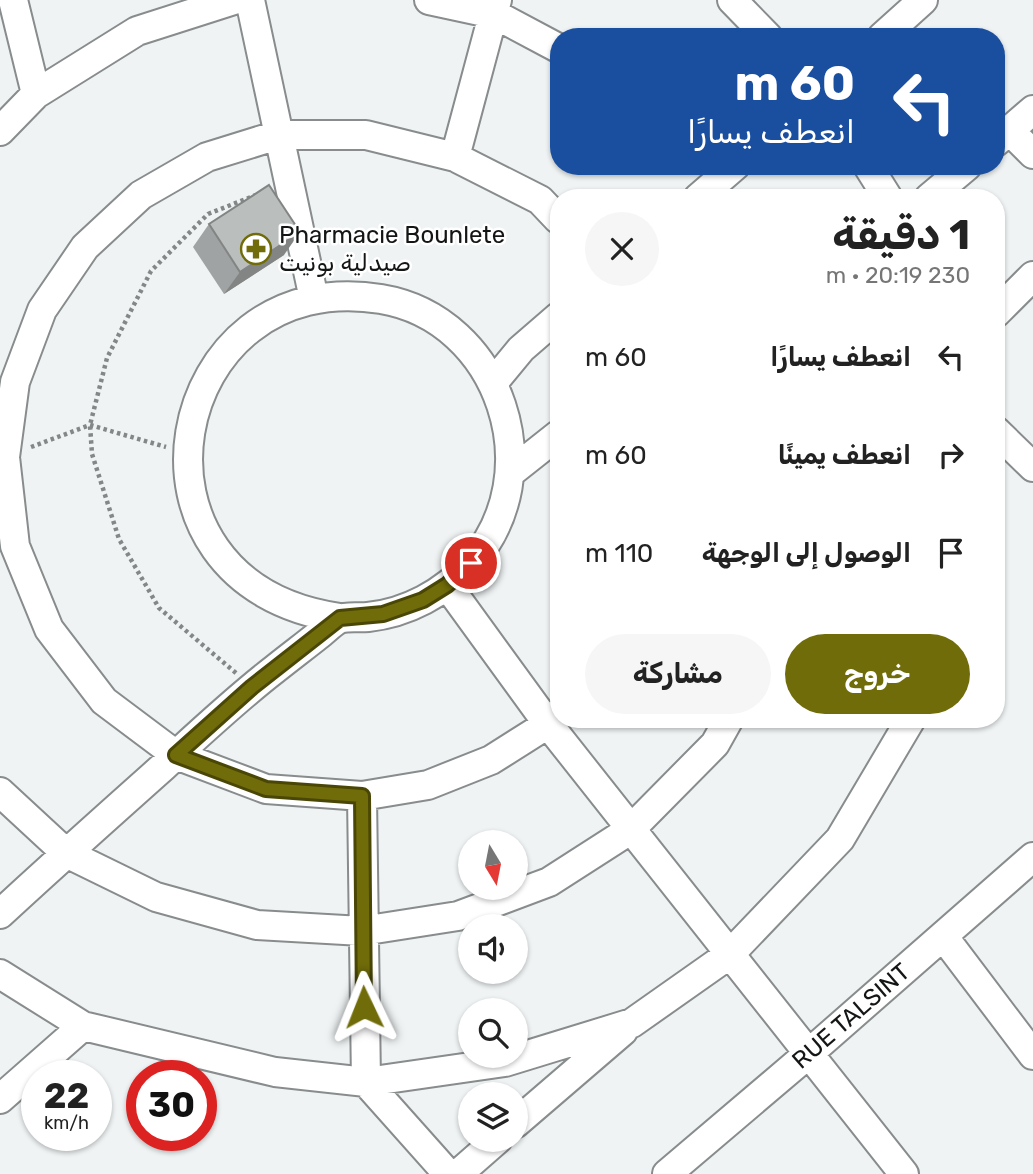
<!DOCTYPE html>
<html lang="ar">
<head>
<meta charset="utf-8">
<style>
	body { margin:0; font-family:Rubik,Cairo,sans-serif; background:#f6f6f6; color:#222; direction:rtl; height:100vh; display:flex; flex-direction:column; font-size:26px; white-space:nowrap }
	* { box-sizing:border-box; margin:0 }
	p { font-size:23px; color:#767676 }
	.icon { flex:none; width:38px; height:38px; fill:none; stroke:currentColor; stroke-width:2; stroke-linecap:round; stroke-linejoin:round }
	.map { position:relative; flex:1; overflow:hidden; direction:ltr }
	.panel { position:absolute; left:550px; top:189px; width:455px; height:539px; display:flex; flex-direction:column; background:#fff; border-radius:28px; box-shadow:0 2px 5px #0004; direction:rtl }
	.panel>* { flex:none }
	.top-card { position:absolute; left:550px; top:28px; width:455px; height:147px; border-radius:28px; box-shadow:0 2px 5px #0004; direction:rtl; background:#1a4fa0; color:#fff; overflow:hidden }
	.needle { width:46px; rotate:170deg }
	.tools { position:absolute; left:458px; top:830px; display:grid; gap:14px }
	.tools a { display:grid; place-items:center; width:70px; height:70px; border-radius:50%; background:#fff; box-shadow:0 2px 5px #0004; font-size:35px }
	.speed { position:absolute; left:21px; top:1060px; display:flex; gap:14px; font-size:35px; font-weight:700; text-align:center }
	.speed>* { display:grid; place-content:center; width:91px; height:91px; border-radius:50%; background:#fff; box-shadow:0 2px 5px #0004; line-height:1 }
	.speed small { font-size:18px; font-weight:400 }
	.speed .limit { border:10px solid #d22; background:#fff; color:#111 }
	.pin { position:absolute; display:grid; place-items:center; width:60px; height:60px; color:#fff; margin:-30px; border:4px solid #fff; border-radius:50%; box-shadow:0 2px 7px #0007 }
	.me { position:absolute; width:77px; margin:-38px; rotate:358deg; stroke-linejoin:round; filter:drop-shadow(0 0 5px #0008) }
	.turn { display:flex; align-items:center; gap:24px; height:147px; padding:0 35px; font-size:32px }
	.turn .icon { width:91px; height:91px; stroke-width:2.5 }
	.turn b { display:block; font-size:49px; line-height:60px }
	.round { display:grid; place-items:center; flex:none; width:74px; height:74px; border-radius:37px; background:#f6f6f6 }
	.overview { display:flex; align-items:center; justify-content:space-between; height:119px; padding:0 35px }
	h1 { font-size:42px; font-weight:700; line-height:52px }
	.primary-button { display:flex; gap:14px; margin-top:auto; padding:14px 35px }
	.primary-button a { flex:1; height:80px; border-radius:42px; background:#706c09; color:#fff; font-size:28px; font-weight:700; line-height:80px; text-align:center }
	.primary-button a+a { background:#f6f6f6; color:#222 }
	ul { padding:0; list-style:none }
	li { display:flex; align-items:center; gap:21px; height:98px; padding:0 35px }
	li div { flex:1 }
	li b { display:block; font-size:26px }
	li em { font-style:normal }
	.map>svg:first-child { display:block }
</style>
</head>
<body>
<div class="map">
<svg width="1033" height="1174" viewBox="0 0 1033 1174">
	<rect width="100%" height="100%" fill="#eff3f4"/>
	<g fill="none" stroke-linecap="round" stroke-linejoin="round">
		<g stroke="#888c8d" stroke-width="32">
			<path id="minor" d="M 13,0 L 36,94
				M 250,0 L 314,299
				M 429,0 L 494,14 L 558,48
				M 732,0 L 768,37
				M 882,37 L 923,0
				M 0,131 L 36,94 L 137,31 L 234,0
				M 1010,131 L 1033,154
				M 996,142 L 1033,110
				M 455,157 L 497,0
				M 868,166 L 888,198
				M 698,198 L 735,166
				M 929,198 L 967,166
				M 558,219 L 540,200 L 455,157 L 366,135 L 278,135 L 207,157 L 141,195 L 85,247 L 42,310 L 15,382 L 5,457 L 15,546 L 49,629 L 104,701 L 176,755 L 266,789 L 362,796 L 428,785 L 491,760 L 548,724 L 558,714
				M 996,313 L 1033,276
				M 493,383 L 521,349 L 558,317
				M 996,431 L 1033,467
				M 510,473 L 558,435
				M 447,585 L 548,724 L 904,1174
				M 0,792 L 66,853 L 156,897 L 257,925 L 362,931 L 458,916 L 549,882 L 630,830 L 715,744 L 729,719
				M 362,796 L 366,1082 L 448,1174
				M 0,914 C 54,864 109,815 164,766 C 200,733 236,699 275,669 C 290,657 306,645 321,633 C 326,629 333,622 339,619 C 347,616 359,618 368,617 C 407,613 444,593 470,564 C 552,474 501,319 381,299 C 165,263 102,584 340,618
				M 943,936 L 1033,1055
				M 0,974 L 83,1026 L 275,1072 L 366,1082 L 505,1062 L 632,1023 L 730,954 L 840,839 L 911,719
				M 0,1099 L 83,1026
				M 516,1123 L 623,1031
				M 458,1174 L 498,1139
				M 667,1174 L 807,1055 L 1033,857"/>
		</g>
		<path stroke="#848788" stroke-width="4.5" stroke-dasharray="3.5 3.5" stroke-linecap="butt" d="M 31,447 L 90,425 L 166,447
			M 236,673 L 159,608 L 119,539 L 92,454 L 90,425 L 107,358 L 151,271 L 208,214 L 256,195"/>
		<use href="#minor" stroke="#fff" stroke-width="28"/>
	</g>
	<path fill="#a0a3a3" d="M 209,224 L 284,255 L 224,294 L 193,247 Z"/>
	<path fill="#828584" d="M 300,232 L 284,255 L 224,294 L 240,272 Z"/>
	<path fill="#babebd" stroke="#828584" stroke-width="2" d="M 269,185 L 300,232 L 240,272 L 209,224 Z"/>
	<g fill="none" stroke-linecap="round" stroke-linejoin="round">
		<g stroke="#494606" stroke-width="18">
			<path id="route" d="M 364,1007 L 362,796 L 266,789 L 176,755 L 252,687 L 340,618 L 383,614 L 423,600 L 447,585 L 471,563"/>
		</g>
		<use href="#route" stroke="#706c09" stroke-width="12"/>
	</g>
	<defs>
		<g id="pharmacy-ring" transform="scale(1.575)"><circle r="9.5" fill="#fff" stroke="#706c09" stroke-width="1.5"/><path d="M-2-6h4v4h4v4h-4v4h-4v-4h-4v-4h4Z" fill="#706c09"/></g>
	</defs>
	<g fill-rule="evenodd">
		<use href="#pharmacy-ring" x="256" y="249"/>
	</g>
	<g text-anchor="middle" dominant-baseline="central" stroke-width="5" stroke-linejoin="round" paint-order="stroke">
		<g font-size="24" fill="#141515" stroke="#fff" text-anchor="start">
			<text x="279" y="235">Pharmacie Bounlete<tspan x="279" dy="28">صيدلية بونيت</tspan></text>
		</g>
		<g font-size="24" fill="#141515" stroke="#fff">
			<text transform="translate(851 1016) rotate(-41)">RUE TALSINT</text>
		</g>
	</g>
</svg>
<div class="tools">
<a><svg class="needle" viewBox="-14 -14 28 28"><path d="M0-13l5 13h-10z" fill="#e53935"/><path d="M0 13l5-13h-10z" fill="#767676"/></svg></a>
<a><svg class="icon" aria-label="sound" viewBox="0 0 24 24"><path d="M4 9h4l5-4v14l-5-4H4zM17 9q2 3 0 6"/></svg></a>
<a><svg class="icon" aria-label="search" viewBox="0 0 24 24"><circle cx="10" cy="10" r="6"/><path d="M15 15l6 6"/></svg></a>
<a><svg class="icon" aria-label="layers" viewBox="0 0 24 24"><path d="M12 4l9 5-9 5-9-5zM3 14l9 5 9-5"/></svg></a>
</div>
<div class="speed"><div>22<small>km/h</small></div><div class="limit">30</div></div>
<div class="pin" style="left:471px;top:563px;background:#d93025"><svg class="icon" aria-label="arrive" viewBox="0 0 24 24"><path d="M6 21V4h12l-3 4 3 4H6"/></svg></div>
<svg class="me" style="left:364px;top:1007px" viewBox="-20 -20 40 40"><path d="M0-17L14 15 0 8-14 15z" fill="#706c09" stroke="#fff" stroke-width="4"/></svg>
<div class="top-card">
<div class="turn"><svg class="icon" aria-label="left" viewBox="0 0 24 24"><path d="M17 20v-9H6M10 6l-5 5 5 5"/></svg><div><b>60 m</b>انعطف يسارًا</div></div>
</div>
<section class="panel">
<div class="overview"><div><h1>1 دقيقة</h1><p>230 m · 20:19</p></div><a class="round"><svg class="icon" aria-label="close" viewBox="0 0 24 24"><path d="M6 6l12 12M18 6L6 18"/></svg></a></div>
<ul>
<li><svg class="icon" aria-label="left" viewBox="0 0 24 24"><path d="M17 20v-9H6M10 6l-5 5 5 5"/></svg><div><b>انعطف يسارًا</b></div><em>60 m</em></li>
<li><svg class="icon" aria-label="right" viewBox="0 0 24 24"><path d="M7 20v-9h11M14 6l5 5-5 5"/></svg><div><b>انعطف يمينًا</b></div><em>60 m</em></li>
<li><svg class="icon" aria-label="arrive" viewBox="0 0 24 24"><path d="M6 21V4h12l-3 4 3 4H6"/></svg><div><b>الوصول إلى الوجهة</b></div><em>110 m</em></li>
</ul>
<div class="primary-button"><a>خروج</a><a>مشاركة</a></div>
</section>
</div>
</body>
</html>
